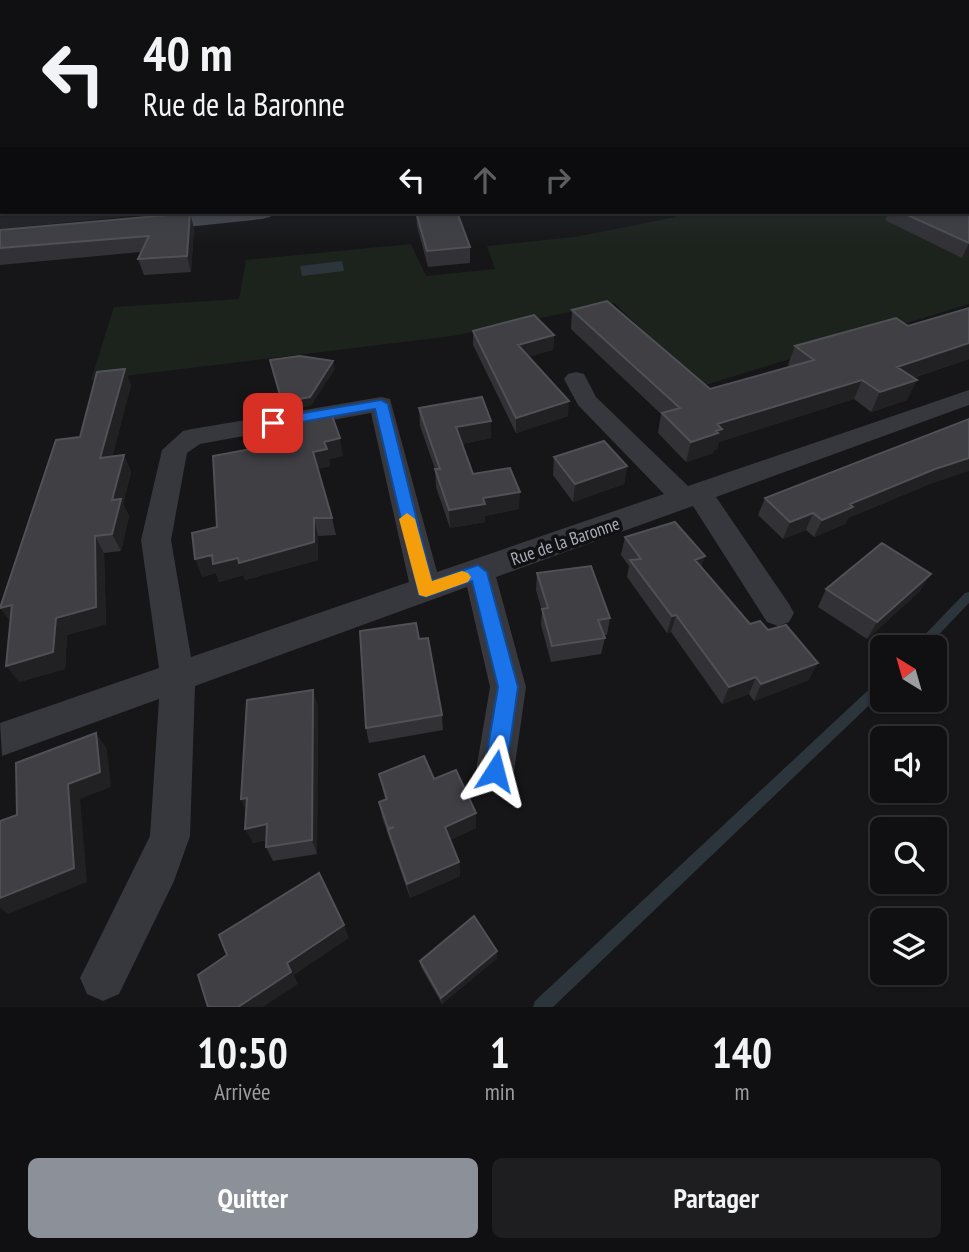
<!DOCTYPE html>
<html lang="fr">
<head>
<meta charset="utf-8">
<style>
	body { margin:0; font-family:"PT Sans Narrow",sans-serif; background:#1e1e20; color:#f1f3f6; height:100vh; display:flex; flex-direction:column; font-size:26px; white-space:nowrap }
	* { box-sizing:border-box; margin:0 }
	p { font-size:23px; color:#9c9d9f }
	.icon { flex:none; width:38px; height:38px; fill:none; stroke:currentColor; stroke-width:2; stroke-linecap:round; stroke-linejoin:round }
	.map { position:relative; height:1007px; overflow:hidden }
	.side { display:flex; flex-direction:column; background:#101012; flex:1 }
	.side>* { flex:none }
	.guide { position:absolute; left:0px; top:0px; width:970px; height:214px; box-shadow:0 2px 5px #0004,0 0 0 2px #303032; background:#101012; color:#f1f3f6; overflow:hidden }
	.needle { width:46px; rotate:323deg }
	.tools { position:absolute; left:870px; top:635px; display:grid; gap:14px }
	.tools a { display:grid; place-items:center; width:77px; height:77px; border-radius:10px; background:#101012; box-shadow:0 2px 5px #0004,0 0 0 2px #303032; font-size:35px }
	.pin { position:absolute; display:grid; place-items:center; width:60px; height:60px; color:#fff; margin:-30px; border-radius:14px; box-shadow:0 4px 10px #0006 }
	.me { position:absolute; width:77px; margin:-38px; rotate:9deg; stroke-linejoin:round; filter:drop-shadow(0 0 5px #0008) }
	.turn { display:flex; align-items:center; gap:24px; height:147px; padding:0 28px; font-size:32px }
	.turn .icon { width:91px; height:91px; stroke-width:2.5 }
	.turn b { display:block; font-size:49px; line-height:60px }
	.lanes { display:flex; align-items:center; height:66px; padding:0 28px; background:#0003; justify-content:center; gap:35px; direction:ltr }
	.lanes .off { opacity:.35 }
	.eta { display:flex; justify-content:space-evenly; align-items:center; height:119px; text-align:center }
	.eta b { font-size:42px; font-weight:800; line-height:49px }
	.button { display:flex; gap:14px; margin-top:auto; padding:14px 28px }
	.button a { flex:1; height:80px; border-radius:10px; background:#8c9099; color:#fff; font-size:28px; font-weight:800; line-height:80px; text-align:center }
	.button a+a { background:#1e1e20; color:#f1f3f6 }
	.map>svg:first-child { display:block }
</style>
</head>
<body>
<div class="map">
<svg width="969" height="1007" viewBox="0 0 969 1007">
	<rect width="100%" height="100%" fill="#161618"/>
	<path fill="#1c231d" d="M 670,212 L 891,212 L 969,249 L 969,304 L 702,386 L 614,303 L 452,336 L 91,380 L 114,307 L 239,299 L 246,260 L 411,244 L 426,276 L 495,269 L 487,246 L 575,237 L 676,217 Z"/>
	<path fill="#2c353c" d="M 342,261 L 344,271 L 302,276 L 300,266 Z"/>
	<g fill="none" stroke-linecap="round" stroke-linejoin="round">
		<path fill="#2c353c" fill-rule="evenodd" d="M 969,592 L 969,603 L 926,648 L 912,648 L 965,593 Z
			M 882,680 L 882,693 L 553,1007 L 533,1007 L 535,1001 L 878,681 Z"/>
		<path fill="#37383d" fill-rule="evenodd" d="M 576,372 L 584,374 L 596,397 L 688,486 L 969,390 L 969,405 L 716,497 L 789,604 L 794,613 L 789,622 L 778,626 L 767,622 L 693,506 L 496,577 L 526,687 L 514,771 L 509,784 L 495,789 L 481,784 L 476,771 L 490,687 L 467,587 L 195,686 L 190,836 L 174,881 L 119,994 L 103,1001 L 87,994 L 80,978 L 150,836 L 159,699 L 2,756 L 0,723 L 159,668 L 141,540 L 162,450 L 183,431 L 192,429 L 381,397 L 390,399 L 437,572 L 664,494 L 578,405 L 564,379 L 568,374 ZM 371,413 L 409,582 L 191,657 L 171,540 L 187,453 L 200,444 Z"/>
		<path fill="#45474d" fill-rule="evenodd" d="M 198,212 L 274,212 L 270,217 L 262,219 L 139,232 L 131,230 L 127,225 L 131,220 L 139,218 Z"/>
		<path fill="#53555c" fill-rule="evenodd" d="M 968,108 L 969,108 L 969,119 L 968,119 Z"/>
	</g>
	<path fill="#323236" d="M 416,212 L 470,247 L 470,263 L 428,267 L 417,226 Z
		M 888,212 L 968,212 L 969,256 L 962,258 L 885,220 Z
		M 194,228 L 191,272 L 144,275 L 138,259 L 141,252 L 0,265 L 0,230 Z
		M 969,308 L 969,359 L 913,378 L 907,400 L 871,412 L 854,399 L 719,442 L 717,449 L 714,450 L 713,453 L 686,462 L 658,433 L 661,414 L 571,329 L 572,310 L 710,389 L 790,367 L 788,365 L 795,346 L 908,326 Z
		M 473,331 L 554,335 L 553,350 L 529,356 L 568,416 L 516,433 L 473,345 Z
		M 131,385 L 112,456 L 124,455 L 131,472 L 123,504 L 129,516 L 121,551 L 104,553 L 106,624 L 67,635 L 65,669 L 19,682 L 80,437 Z
		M 419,408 L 491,421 L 491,438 L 462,444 L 473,474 L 519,509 L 485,516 L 485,522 L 450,528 L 436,487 L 435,469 L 420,426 Z
		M 285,413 L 294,417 L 343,456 L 329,459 L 330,466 L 318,469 L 332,518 L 336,535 L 318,536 L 318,560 L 245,580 L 244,575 L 219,582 L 216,573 L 202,577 L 217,527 L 293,442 Z
		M 554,457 L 627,466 L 624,484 L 573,502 L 553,475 Z
		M 925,486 L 848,518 L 845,524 L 814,537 L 806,530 L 783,539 L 758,515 L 765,498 Z
		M 625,537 L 705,556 L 701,567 L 750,624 L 809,680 L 754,701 L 749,694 L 722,704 L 671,632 L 667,633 L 627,577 L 629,566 L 621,555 Z
		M 537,573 L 610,618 L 607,635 L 604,635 L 605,638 L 601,654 L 551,662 L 541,625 L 542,611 L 536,590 Z
		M 826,589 L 920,591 L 867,639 L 818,607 Z
		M 419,639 L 442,715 L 443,730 L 369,743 L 366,728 Z
		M 318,706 L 317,854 L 273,861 L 266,847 L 267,840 L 253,843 L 246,810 L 241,799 Z
		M 379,774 L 434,779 L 476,813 L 476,828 L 450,840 L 459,862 L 460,876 L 410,898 L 382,817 L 379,802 L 385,799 Z
		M 497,951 L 497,958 L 442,1004 L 421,967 L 420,961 Z"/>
	<path fill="#212124" d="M 13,212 L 171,212 L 0,229 L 0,213 Z
		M 190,213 L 194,228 L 191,272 L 187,256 Z
		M 969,243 L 969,256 L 962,258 Z
		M 554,335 L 553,350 L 518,360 L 518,345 Z
		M 969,343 L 969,359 L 888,386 L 897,367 Z
		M 333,361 L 335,369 L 311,406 L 284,411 L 282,402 Z
		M 125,369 L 131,385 L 108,475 L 100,458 Z
		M 862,380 L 854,399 L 719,442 L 717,449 L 714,450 L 713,453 L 686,462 L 691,442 L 717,424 Z
		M 917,380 L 907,400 L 871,412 L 880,392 Z
		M 569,401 L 568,416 L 516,433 L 516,418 Z
		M 491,421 L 491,438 L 456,445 L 456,427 Z
		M 340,438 L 343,456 L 329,459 L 330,466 L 317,469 L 313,452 L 324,442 Z
		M 124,455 L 131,472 L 123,504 L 129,516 L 121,551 L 112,534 L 112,500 Z
		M 969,458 L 969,471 L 925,486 L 848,518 L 845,524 L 814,537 L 822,520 L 850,504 L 935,469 Z
		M 627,466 L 624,484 L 573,502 L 575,484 Z
		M 520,492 L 519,509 L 485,516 L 485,522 L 450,528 L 449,510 L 483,498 Z
		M 813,513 L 806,530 L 783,539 L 790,522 Z
		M 314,518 L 318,536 L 318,560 L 245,580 L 244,575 L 219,582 L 216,573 L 202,577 L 195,559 Z
		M 95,536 L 104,553 L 106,624 L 67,635 L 65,669 L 19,682 L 6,666 L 56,618 Z
		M 705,556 L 699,574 L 695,560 Z
		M 931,574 L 920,591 L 867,639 L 877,622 Z
		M 12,605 L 13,625 L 0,608 Z
		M 676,615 L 671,632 L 667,633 L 672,616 Z
		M 818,663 L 809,680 L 754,701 L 761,684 Z
		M 756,677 L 749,694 L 722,704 L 729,687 Z
		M 313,690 L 318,706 L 317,854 L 312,840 Z
		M 96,733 L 107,749 L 111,787 L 80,799 L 87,882 L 8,914 L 0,908 L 0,898 L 68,784 Z
		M 247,798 L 248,814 L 241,799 Z
		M 476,813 L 476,828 L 447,841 L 445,827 Z
		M 267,824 L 274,838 L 253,843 L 245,829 Z
		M 459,862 L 460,876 L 410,898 L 407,884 Z
		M 344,925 L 349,938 L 294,975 L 298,984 L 263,1007 L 238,1007 L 287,963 Z
		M 497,951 L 497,958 L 442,1004 L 441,998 Z"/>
	<path fill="#3f3f44" stroke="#4f5156" stroke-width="2" d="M 0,105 L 2,105 L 2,212 L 13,212 L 0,213 Z
		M 968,117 L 969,118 L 969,197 L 968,197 Z
		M 968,201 L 969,201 L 969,243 L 901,212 L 968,212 Z
		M 416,212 L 457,212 L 470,247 L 427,251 Z
		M 190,213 L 187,256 L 138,259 L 149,236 L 0,248 L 0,230 Z
		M 607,301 L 710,389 L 814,360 L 795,346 L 896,318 L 908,326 L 969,308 L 969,343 L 897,367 L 917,380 L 880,392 L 862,380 L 717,424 L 722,429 L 716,431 L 718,433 L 691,442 L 662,413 L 680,408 L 572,310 Z
		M 534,315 L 554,335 L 518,345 L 569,401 L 516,418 L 473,331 Z
		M 300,356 L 333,361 L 310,397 L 282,402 L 270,360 Z
		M 125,369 L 100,458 L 124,455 L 112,500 L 121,499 L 112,534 L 95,536 L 96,607 L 56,618 L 53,652 L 6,666 L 12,605 L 0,608 L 56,440 L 80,437 L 97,372 Z
		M 482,397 L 491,421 L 456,427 L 473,474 L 510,468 L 520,492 L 483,498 L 485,504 L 449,510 L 435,469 L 440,469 L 419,408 Z
		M 330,410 L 340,438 L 324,442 L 327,449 L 313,452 L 332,518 L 314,518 L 314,542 L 239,563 L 238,558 L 213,564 L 212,555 L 195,559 L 192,533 L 217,527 L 213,456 L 294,441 L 285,413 L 293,412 L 289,418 Z
		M 969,419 L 969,458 L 935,469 L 850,504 L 853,507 L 822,520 L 813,513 L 790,522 L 765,498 Z
		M 604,441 L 627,466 L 575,484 L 554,457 Z
		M 675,522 L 705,556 L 695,560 L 750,624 L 760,621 L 768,630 L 786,625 L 818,663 L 761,684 L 756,677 L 729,687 L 676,615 L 672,616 L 630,560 L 641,559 L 625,537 Z
		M 882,543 L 931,574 L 877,622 L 826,589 Z
		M 591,566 L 610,618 L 598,620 L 605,638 L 552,646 L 542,609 L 548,608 L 537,573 Z
		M 416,623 L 419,639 L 428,638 L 442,715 L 366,728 L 360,631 Z
		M 313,690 L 312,840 L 266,847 L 267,824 L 245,829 L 247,798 L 241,799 L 247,700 Z
		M 96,733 L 100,772 L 68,784 L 74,868 L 0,898 L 0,821 L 17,815 L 16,763 Z
		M 424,756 L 434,779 L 456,770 L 476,813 L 445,827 L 459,862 L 407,884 L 388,830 L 394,827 L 388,828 L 379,802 L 387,799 L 379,774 Z
		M 319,873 L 344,925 L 287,963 L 291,972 L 238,1007 L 208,1007 L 198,975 L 227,955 L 219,935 Z
		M 474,916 L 497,951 L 441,998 L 420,961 Z"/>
	<linearGradient id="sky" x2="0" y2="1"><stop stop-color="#0c0c0d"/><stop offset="0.43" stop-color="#363c48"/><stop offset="1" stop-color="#363c48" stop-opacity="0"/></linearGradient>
	<rect width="969" height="246" fill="url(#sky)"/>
	<path fill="#1a73e8" stroke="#114b97" stroke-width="2" d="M 381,400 L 388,404 L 432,581 L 478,565 L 487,572 L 518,687 L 506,771 L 502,778 L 495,781 L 487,778 L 484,771 L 498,687 L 472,581 L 426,597 L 419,595 L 375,409 L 273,427 L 266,423 L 273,418 Z"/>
	<path fill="#f59e0b" d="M 407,513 L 415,519 L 432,581 L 462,571 L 468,573 L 471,577 L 468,582 L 426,597 L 419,595 L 399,519 Z"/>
	<g text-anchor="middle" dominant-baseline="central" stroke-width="7" stroke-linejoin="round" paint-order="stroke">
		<g font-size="18" fill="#a8adb8" stroke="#111113">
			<text transform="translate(565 541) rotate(-19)">Rue de la Baronne</text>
		</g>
	</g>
</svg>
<div class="tools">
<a><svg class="needle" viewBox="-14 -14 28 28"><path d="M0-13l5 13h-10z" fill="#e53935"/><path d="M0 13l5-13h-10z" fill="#9c9d9f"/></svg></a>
<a><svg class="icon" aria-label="sound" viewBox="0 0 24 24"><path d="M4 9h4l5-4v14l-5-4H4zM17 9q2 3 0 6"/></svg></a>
<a><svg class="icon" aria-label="search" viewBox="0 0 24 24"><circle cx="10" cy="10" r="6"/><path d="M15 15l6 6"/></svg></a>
<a><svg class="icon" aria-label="layers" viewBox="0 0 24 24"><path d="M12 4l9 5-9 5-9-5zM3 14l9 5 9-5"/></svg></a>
</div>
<div class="pin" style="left:273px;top:423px;background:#d93025"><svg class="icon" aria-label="arrive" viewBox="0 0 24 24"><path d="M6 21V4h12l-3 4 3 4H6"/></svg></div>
<svg class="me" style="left:495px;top:771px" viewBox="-20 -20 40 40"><path d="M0-17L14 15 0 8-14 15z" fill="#1a73e8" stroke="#fff" stroke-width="4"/></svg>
<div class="guide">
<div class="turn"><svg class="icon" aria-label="left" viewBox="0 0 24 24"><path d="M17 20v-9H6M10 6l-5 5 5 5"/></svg><div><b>40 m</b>Rue de la Baronne</div></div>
<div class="lanes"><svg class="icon" aria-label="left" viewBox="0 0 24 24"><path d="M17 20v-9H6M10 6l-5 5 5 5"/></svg><svg class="icon off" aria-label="ahead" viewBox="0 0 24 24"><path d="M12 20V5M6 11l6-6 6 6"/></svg><svg class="icon off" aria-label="right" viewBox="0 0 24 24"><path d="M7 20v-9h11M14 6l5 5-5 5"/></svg></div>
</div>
</div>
<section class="side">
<div class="eta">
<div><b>10:50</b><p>Arrivée</p></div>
<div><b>1</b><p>min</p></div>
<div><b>140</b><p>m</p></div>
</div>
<div class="button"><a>Quitter</a><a>Partager</a></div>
</section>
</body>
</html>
